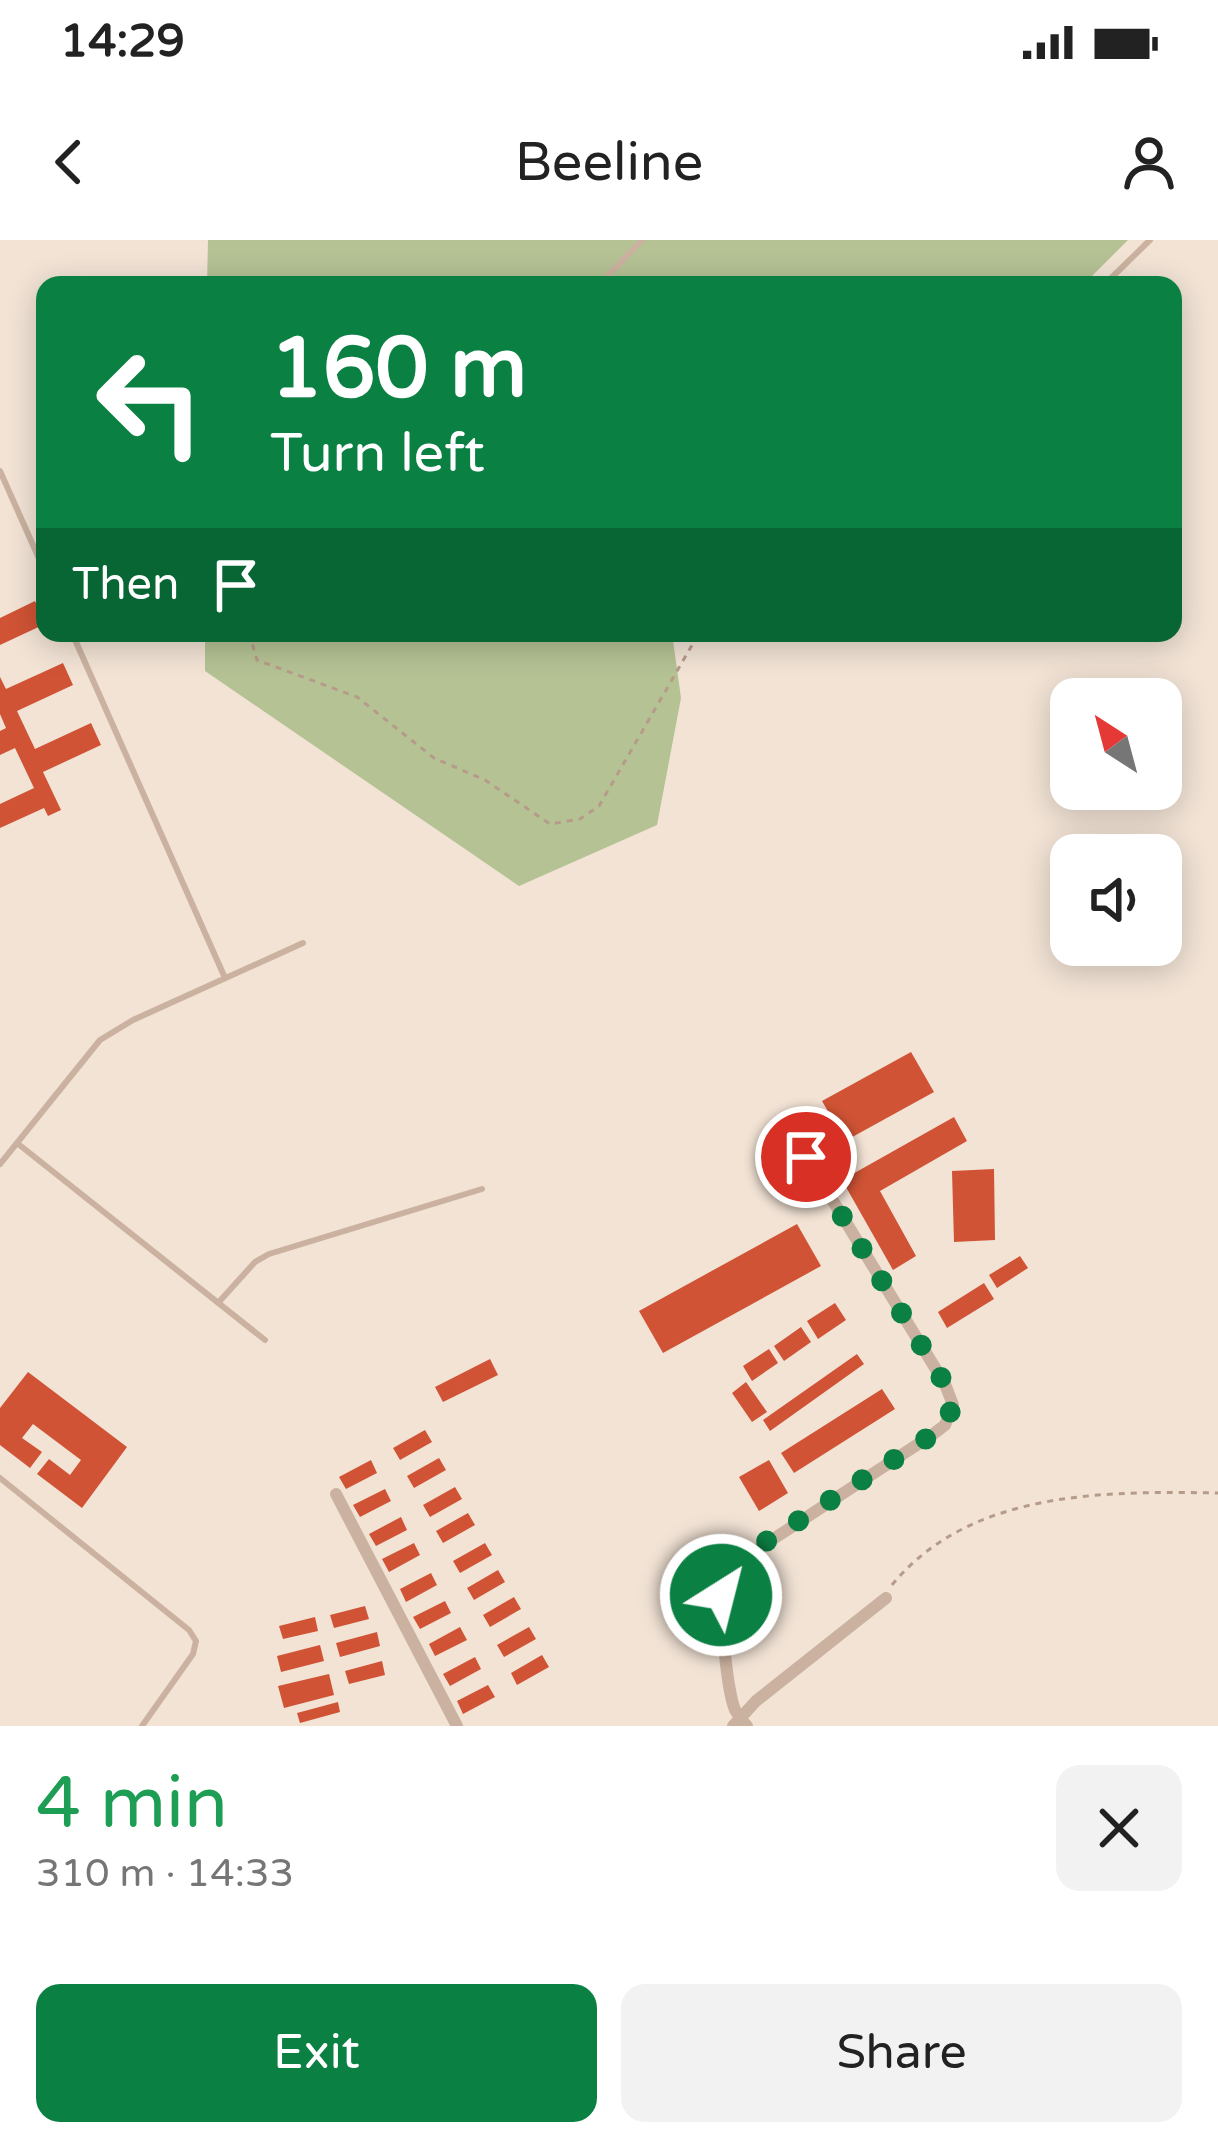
<!DOCTYPE html>
<html lang="en">
<head>
<meta charset="utf-8">
<style>
	body { margin:0; font-family:"Varela Round",sans-serif; background:#f2f2f2; color:#222; height:100vh; display:flex; flex-direction:column; font-size:45px; white-space:nowrap }
	* { box-sizing:border-box; margin:0 }
	p { font-size:39px; color:#767676 }
	.icon { flex:none; width:66px; height:66px; fill:none; stroke:currentColor; stroke-width:2; stroke-linecap:round; stroke-linejoin:round }
	.map { position:relative; height:1486px; overflow:hidden }
	.side { display:flex; flex-direction:column; background:#fff; flex:1 }
	.side>* { flex:none }
	.hud { position:absolute; left:36px; top:36px; width:1146px; height:366px; border-radius:24px; box-shadow:0 6px 30px #0003; background:#0b8043; color:#fff; overflow:hidden }
	.needle { width:78px; rotate:324deg }
	.tools { position:absolute; left:1050px; top:438px; display:grid; gap:24px }
	.tools a { display:grid; place-items:center; width:132px; height:132px; border-radius:24px; background:#fff; box-shadow:0 6px 30px #0003; font-size:60px }
	.pin { position:absolute; display:grid; place-items:center; width:102px; height:102px; color:#fff; margin:-51px; border:6px solid #fff; border-radius:50%; box-shadow:0 3px 12px #0007 }
	.me { position:absolute; width:132px; margin:-66px; rotate:36deg; stroke-linejoin:round; filter:drop-shadow(0 0 9px #0008) }
	.turn { display:flex; align-items:center; gap:42px; height:252px; padding:0 36px; font-size:54px }
	.turn .icon { width:156px; height:156px; stroke-width:2.5 }
	.turn b { display:block; font-size:84px; line-height:102px }
	.then { display:flex; align-items:center; height:114px; padding:0 36px; background:#0003; gap:24px; font-size:45px }
	.round { display:grid; place-items:center; flex:none; width:126px; height:126px; border-radius:24px; background:#f2f2f2 }
	.summary { display:flex; align-items:center; justify-content:space-between; height:204px; padding:0 36px }
	h1 { font-size:72px; font-weight:600; line-height:90px; color:#1e9e55 }
	.button { display:flex; gap:24px; margin-top:auto; padding:24px 36px }
	.button a { flex:1; height:138px; border-radius:24px; background:#0b8043; color:#fff; font-size:48px; font-weight:600; line-height:138px; text-align:center }
	.button a+a { background:#f2f2f2; color:#222 }
	.status { display:flex; justify-content:space-between; align-items:center; height:84px; padding:0 60px; background:#fff; direction:ltr }
	.status svg { height:33px; fill:currentColor }
	header { display:flex; justify-content:space-between; align-items:center; height:156px; padding:0 36px; background:#fff; font-size:54px; font-weight:600 }
	.map>svg:first-child { display:block }
</style>
</head>
<body>
<div class="status"><b>14:29</b><svg viewBox="0 0 49 12"><path d="M0 12V9h3v3zM5 12V6h3v6zM10 12V3h3v9zM15 12V0h3v12zM26 1h20v11H26zM47 4h2v5h-2z"/></svg></div>
<header><svg class="icon" aria-label="back" viewBox="0 0 24 24"><path d="M15 5l-7 7 7 7"/></svg>Beeline<svg class="icon" aria-label="person" viewBox="0 0 24 24"><circle cx="12" cy="8" r="4"/><path d="M4 21q1-7 8-7t8 7"/></svg></header>
<div class="map">
<svg width="1218" height="1486" viewBox="0 0 1218 1486">
	<rect width="100%" height="100%" fill="#f2e3d5"/>
	<path fill="#b5c294" d="M 208,0 L 1128,0 L 1083,45 L 207,45 Z
		M 205,393 L 672,393 L 681,458 L 657,585 L 519,646 L 205,431 Z"/>
	<path fill="#d05335" d="M 35,361 L 45,384 L 0,405 L 0,378 Z
		M 63,423 L 73,445 L 17,471 L 35,509 L 91,483 L 101,505 L 43,532 L 61,570 L 48,576 L 44,568 L 0,588 L 0,564 L 34,548 L 15,508 L 0,515 L 0,491 L 6,488 L 0,474 L 0,437 L 6,449 Z
		M 911,812 L 934,852 L 845,901 L 822,861 Z
		M 954,877 L 967,901 L 880,951 L 916,1016 L 893,1030 L 842,940 Z
		M 994,929 L 995,1000 L 954,1002 L 952,931 Z
		M 797,984 L 821,1026 L 663,1113 L 639,1071 Z
		M 1020,1016 L 1028,1028 L 997,1048 L 989,1035 Z
		M 984,1043 L 994,1059 L 947,1088 L 938,1072 Z
		M 835,1063 L 846,1080 L 818,1099 L 807,1081 Z
		M 801,1087 L 811,1102 L 784,1121 L 774,1106 Z
		M 769,1109 L 778,1123 L 752,1141 L 743,1126 Z
		M 857,1114 L 864,1124 L 770,1191 L 763,1180 Z
		M 490,1119 L 498,1135 L 443,1162 L 435,1147 Z
		M 28,1132 L 127,1207 L 82,1268 L 37,1234 L 49,1219 L 70,1235 L 81,1220 L 33,1184 L 22,1198 L 42,1212 L 30,1228 L 0,1205 L 0,1168 Z
		M 746,1142 L 767,1172 L 752,1182 L 732,1153 Z
		M 882,1149 L 895,1169 L 794,1233 L 781,1213 Z
		M 425,1190 L 432,1202 L 400,1220 L 393,1208 Z
		M 439,1218 L 446,1230 L 414,1248 L 407,1236 Z
		M 371,1220 L 377,1233 L 346,1249 L 339,1237 Z
		M 769,1220 L 788,1253 L 759,1271 L 739,1237 Z
		M 455,1247 L 462,1259 L 430,1277 L 423,1265 Z
		M 385,1249 L 391,1261 L 360,1277 L 353,1265 Z
		M 468,1273 L 475,1285 L 443,1303 L 436,1291 Z
		M 401,1277 L 407,1290 L 376,1306 L 369,1294 Z
		M 414,1303 L 420,1315 L 389,1332 L 382,1319 Z
		M 485,1303 L 492,1315 L 460,1333 L 453,1321 Z
		M 498,1330 L 505,1342 L 474,1360 L 467,1348 Z
		M 431,1333 L 437,1345 L 406,1362 L 400,1349 Z
		M 514,1357 L 521,1369 L 490,1387 L 483,1375 Z
		M 445,1361 L 451,1373 L 420,1389 L 413,1377 Z
		M 365,1366 L 369,1379 L 334,1388 L 330,1375 Z
		M 315,1377 L 318,1391 L 283,1399 L 279,1386 Z
		M 460,1387 L 467,1400 L 435,1416 L 429,1404 Z
		M 529,1387 L 536,1399 L 504,1417 L 497,1405 Z
		M 377,1392 L 380,1406 L 340,1417 L 336,1403 Z
		M 320,1405 L 324,1421 L 281,1432 L 277,1416 Z
		M 542,1415 L 549,1427 L 517,1445 L 511,1433 Z
		M 475,1417 L 481,1429 L 450,1446 L 443,1434 Z
		M 382,1421 L 385,1435 L 349,1444 L 345,1431 Z
		M 329,1434 L 334,1455 L 284,1468 L 278,1446 Z
		M 488,1445 L 495,1457 L 463,1474 L 457,1461 Z
		M 338,1462 L 340,1472 L 300,1483 L 297,1473 Z"/>
	<g fill="none" stroke-linecap="round" stroke-linejoin="round">
		<path stroke="#b79b8a" stroke-width="3" stroke-dasharray="6 6" stroke-linecap="butt" d="M 249,393 L 257,420 L 357,457 L 434,518 L 485,540 L 550,584 L 580,579 L 599,566 L 699,393
			M 892,1345 C 970,1250 1105,1251 1218,1253"/>
		<path stroke="#cbb2a0" stroke-width="6" d="M 599,45 L 642,0
			M 1104,45 L 1150,0
			M 0,231 L 45,332
			M 72,393 L 225,738
			M 17,903 L 265,1100
			M 0,924 L 100,800 L 133,780 L 303,703
			M 218,1063 L 255,1022 L 269,1014 L 482,949
			M 0,1238 L 189,1390 L 196,1401 L 193,1414 L 142,1486"/>
		<path stroke="#cbb2a0" stroke-width="12" d="M 336,1254 L 457,1486
			M 733,1486 L 756,1461 L 886,1358
			M 747,1486 C 744,1483 737,1473 735,1470 C 726,1448 717,1351 726,1330 L 932,1195 L 945,1185 L 953,1165 L 945,1144 L 806,917"/>
	</g>
	<g fill="none" stroke-linecap="round" stroke-linejoin="round">
		<path stroke="#0b8043" stroke-width="21" stroke-dasharray="0 37.8" d="M 721,1355 L 723,1338 L 731,1324 L 932,1195 L 945,1185 L 953,1165 L 945,1144 L 806,917"/>
	</g>
</svg>
<div class="tools">
<a><svg class="needle" viewBox="-14 -14 28 28"><path d="M0-13l5 13h-10z" fill="#e53935"/><path d="M0 13l5-13h-10z" fill="#767676"/></svg></a>
<a><svg class="icon" aria-label="sound" viewBox="0 0 24 24"><path d="M4 9h4l5-4v14l-5-4H4zM17 9q2 3 0 6"/></svg></a>
</div>
<div class="pin" style="left:806px;top:917px;background:#d93025"><svg class="icon" aria-label="arrive" viewBox="0 0 24 24"><path d="M6 21V4h12l-3 4 3 4H6"/></svg></div>
<svg class="me" style="left:721px;top:1355px" viewBox="-20 -20 40 40"><circle r="17" fill="#0b8043" stroke="#fff" stroke-width="3"/><path d="M0-11L8 9 0 5-8 9z" fill="#fff"/></svg>
<div class="hud">
<div class="turn"><svg class="icon" aria-label="left" viewBox="0 0 24 24"><path d="M17 20v-9H6M10 6l-5 5 5 5"/></svg><div><b>160 m</b>Turn left</div></div>
<div class="then">Then<svg class="icon" aria-label="arrive" viewBox="0 0 24 24"><path d="M6 21V4h12l-3 4 3 4H6"/></svg></div>
</div>
</div>
<section class="side">
<div class="summary"><div><h1>4 min</h1><p>310 m · 14:33</p></div><a class="round"><svg class="icon" aria-label="close" viewBox="0 0 24 24"><path d="M6 6l12 12M18 6L6 18"/></svg></a></div>
<div class="button"><a>Exit</a><a>Share</a></div>
</section>
</body>
</html>
